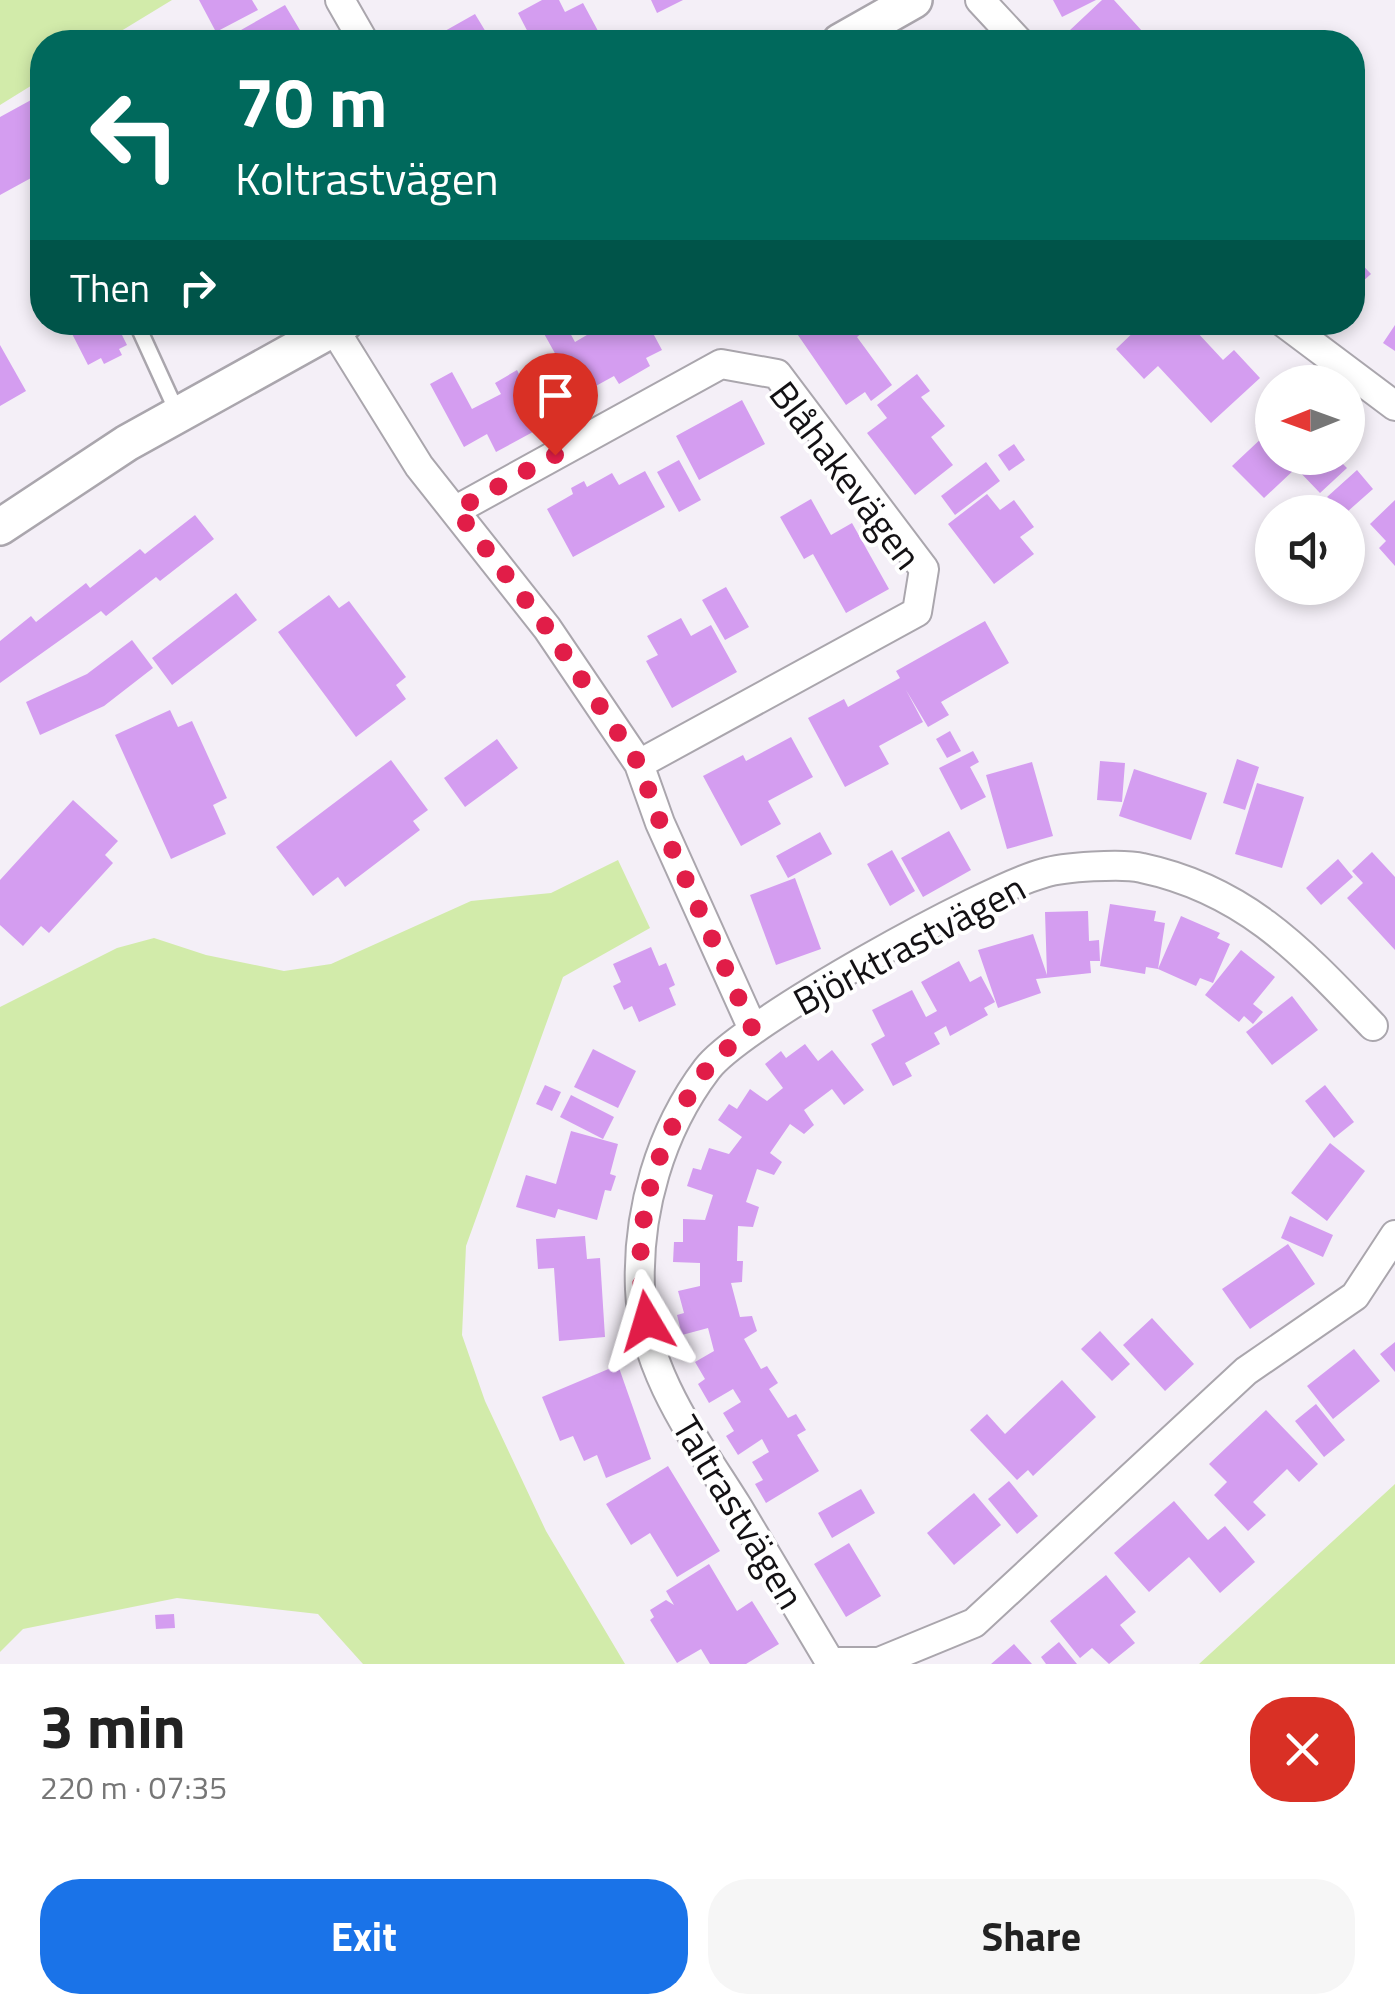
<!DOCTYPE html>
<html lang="en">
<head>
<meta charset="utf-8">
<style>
	body { margin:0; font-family:"Titillium Web",sans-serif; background:#f6f6f6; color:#222; height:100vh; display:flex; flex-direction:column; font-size:38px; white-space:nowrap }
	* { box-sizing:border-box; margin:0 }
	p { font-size:32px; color:#767676 }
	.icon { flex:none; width:55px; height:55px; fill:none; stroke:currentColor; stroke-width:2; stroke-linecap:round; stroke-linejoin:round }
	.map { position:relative; height:1664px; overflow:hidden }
	.panel { display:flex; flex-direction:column; background:#fff; flex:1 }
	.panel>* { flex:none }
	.banner { position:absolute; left:30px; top:30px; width:1335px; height:305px; border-radius:40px; box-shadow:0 5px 15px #0003; background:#00695c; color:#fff; overflow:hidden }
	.needle { width:65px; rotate:269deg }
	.buttons { position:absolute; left:1255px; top:365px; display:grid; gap:20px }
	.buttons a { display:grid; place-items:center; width:110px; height:110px; border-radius:50%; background:#fff; box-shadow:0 5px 15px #0003; font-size:50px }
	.pin { position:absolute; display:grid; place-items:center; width:85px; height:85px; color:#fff; margin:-102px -42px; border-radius:50% 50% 50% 0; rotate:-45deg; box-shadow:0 0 10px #0007 }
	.pin .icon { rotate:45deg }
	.me { position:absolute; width:110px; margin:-55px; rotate:353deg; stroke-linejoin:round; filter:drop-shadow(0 0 8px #0008) }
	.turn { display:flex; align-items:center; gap:35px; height:210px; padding:0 40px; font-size:45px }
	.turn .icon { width:130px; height:130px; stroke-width:2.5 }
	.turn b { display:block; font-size:70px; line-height:85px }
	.then { display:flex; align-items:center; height:95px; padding:0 40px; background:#0003; gap:20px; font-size:38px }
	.round { display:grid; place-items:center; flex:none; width:105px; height:105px; border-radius:40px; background:#f6f6f6 }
	.headline { display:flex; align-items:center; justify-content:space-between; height:170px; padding:0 40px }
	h1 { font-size:60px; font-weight:700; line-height:75px }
	.action { display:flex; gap:20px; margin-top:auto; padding:20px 40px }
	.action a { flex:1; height:115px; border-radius:40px; background:#1a73e8; color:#fff; font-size:40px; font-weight:700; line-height:115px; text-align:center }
	.action a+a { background:#f6f6f6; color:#222 }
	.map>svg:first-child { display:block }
</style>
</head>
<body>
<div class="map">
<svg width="1395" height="1664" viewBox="0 0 1395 1664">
	<rect width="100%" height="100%" fill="#f4eff7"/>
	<path fill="#d2ebaa" d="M 0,0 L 172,0 L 103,42 L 42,42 L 42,79 L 0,105 Z
		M 618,860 L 650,928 L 563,977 L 466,1246 L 462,1335 L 485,1401 L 546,1531 L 625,1664 L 363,1664 L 318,1614 L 177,1598 L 23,1629 L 0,1652 L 0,1007 L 117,948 L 154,938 L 206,955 L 284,971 L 331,964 L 471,901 L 551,893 Z
		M 1395,1484 L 1395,1664 L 1199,1664 Z"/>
	<path fill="#d49df0" d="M 199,0 L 252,0 L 258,10 L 216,32 Z
		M 542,0 L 559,0 L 565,12 L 583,3 L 604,42 L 533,42 L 518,13 Z
		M 651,0 L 683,0 L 657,13 Z
		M 1053,0 L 1096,0 L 1062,17 Z
		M 1102,0 L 1114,0 L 1152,42 L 1079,42 L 1069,31 Z
		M 285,5 L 307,42 L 248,42 L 241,30 Z
		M 475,14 L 492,42 L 440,42 L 436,36 Z
		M 42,94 L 42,172 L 0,195 L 0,117 Z
		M 1352,254 L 1371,274 L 1352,291 Z
		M 66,322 L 124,322 L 128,330 L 121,333 L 127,345 L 119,349 L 122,355 L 104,364 L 101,358 L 88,365 Z
		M 555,322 L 564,322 L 575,342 L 609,322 L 647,322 L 662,350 L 646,358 L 650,366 L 619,384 L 614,376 L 594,387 L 582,367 L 567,375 L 542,330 Z
		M 789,322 L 876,322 L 857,337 L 892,385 L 871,401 L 865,392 L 846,405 Z
		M 1144,322 L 1205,322 L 1196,331 L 1223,360 L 1234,350 L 1260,378 L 1211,423 L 1158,366 L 1144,379 L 1116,349 Z
		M 1395,325 L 1395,351 L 1383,343 Z
		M 0,345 L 26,391 L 0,406 Z
		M 517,370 L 523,382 L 542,371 L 566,414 L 496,452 L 487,434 L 464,447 L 430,384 L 452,372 L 472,409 L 501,394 L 495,383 Z
		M 917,374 L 930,391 L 921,397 L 945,426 L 931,437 L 953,465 L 915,495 L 867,433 L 887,418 L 877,405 Z
		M 742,400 L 765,444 L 699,480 L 676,436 Z
		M 1272,409 L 1272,458 L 1337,458 L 1347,468 L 1320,493 L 1296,468 L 1264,498 L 1232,466 L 1265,435 L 1255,425 Z
		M 1014,444 L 1025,460 L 1009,471 L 998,455 Z
		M 679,460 L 701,500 L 679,512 L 657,472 Z
		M 986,462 L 1000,481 L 955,515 L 941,496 Z
		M 1357,470 L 1373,489 L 1347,512 L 1340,512 L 1327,497 Z
		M 645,471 L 665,507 L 573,557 L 547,509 L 573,494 L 571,488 L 584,481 L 587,487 L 612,473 L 619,485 Z
		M 987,494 L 1000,510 L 1014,500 L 1034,527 L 1020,537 L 1034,554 L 994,584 L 948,524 Z
		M 811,499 L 831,535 L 852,523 L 889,589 L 846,613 L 813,554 L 804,559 L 780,517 Z
		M 1395,500 L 1395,566 L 1379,548 L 1386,541 L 1370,524 Z
		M 195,515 L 214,539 L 160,581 L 156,577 L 106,616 L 101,611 L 0,683 L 0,641 L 31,616 L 36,622 L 86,583 L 90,588 L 140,549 L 145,554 Z
		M 726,587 L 749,627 L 725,640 L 702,600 Z
		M 236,593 L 257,620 L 172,685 L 152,658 Z
		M 329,595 L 339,608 L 349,601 L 406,677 L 396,685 L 406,699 L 356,737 L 278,632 Z
		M 681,618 L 691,636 L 711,625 L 737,672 L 672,708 L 646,661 L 658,655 L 647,636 Z
		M 985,621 L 1009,663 L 941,702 L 949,715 L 928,727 L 906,690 L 923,722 L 879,746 L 889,764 L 845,787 L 808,718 L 844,699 L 848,707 L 900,678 L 896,671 Z
		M 132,640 L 153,668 L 104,706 L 40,735 L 26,702 L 87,674 Z
		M 170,710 L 178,727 L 192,721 L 227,798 L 213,805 L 226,834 L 171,859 L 115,735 Z
		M 950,731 L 961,751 L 947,758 L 936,739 Z
		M 791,737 L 813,777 L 768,801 L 781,824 L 741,846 L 703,776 L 743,755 L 746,761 Z
		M 497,739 L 518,768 L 465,807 L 444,778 Z
		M 973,751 L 979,762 L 970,767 L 986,797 L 961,810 L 939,768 Z
		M 1237,759 L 1259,767 L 1245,810 L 1223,803 Z
		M 391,760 L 428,810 L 413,821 L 420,830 L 345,887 L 338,877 L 313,896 L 276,847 Z
		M 1100,761 L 1125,763 L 1122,802 L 1097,800 Z
		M 1032,762 L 1053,836 L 1007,849 L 986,775 Z
		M 1134,769 L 1207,793 L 1191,840 L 1119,816 Z
		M 1257,783 L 1304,797 L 1282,868 L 1235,854 Z
		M 73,800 L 118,841 L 105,855 L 113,863 L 49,933 L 41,926 L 23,946 L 0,925 L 0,880 Z
		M 949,831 L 971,870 L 923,897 L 901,858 Z
		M 820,832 L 832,854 L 788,878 L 776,856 Z
		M 892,850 L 915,891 L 890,906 L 867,864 Z
		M 1372,852 L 1395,877 L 1395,950 L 1347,898 L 1363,883 L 1352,871 Z
		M 1338,859 L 1353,877 L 1321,905 L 1306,888 Z
		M 795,878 L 821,949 L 776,965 L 750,895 Z
		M 1110,904 L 1156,911 L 1154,921 L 1165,923 L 1158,969 L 1146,967 L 1145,974 L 1100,966 Z
		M 1088,911 L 1089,941 L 1099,940 L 1100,961 L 1090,961 L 1091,973 L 1036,979 L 1041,993 L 998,1008 L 978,950 L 1033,934 L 1047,975 L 1045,912 Z
		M 1181,916 L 1220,933 L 1217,938 L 1230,944 L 1213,983 L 1200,978 L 1196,986 L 1158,969 Z
		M 651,947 L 659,966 L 666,963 L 675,985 L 669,988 L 676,1005 L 639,1022 L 632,1006 L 624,1010 L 613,986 L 621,982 L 613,964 Z
		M 1241,950 L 1275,977 L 1253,1004 L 1263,1012 L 1253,1024 L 1244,1016 L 1239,1022 L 1205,995 Z
		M 959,961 L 970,982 L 981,976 L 995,1002 L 984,1008 L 988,1015 L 950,1036 L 946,1026 L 934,1033 L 940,1044 L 905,1063 L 912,1076 L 893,1086 L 871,1044 L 885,1036 L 872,1010 L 912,990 L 926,1017 L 937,1011 L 921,982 Z
		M 1292,996 L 1318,1030 L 1272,1065 L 1246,1032 Z
		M 805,1044 L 818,1061 L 832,1050 L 864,1090 L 844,1105 L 832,1089 L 804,1110 L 814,1125 L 804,1134 L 790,1124 L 770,1153 L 782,1162 L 774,1175 L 757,1169 L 746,1202 L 759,1207 L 753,1227 L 738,1226 L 737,1261 L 743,1261 L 742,1282 L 731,1283 L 740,1317 L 752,1316 L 757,1331 L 744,1339 L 761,1369 L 767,1366 L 778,1383 L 769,1389 L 788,1418 L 796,1414 L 806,1430 L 797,1435 L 819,1471 L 766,1503 L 755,1484 L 763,1480 L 752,1462 L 769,1452 L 762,1439 L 738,1455 L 726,1436 L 734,1431 L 723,1413 L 741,1402 L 733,1389 L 709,1403 L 698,1384 L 705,1379 L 695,1362 L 714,1351 L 708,1328 L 682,1335 L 677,1315 L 684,1313 L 678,1291 L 700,1286 L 700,1263 L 673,1262 L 674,1242 L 683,1242 L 683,1219 L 705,1220 L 713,1195 L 687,1186 L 693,1168 L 701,1170 L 709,1148 L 729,1154 L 742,1137 L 718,1120 L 729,1104 L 737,1109 L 750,1089 L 767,1101 L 783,1088 L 765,1064 L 781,1051 L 786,1058 Z
		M 593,1049 L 636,1071 L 618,1108 L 574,1087 Z
		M 545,1085 L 561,1092 L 552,1111 L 536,1104 Z
		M 1325,1085 L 1354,1122 L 1334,1138 L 1305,1101 Z
		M 571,1095 L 614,1117 L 603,1139 L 560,1117 Z
		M 571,1131 L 618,1144 L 610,1174 L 616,1176 L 611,1191 L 605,1190 L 597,1220 L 558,1209 L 555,1218 L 516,1207 L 526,1175 L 556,1184 Z
		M 1330,1143 L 1365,1171 L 1327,1221 L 1291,1193 Z
		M 1290,1216 L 1333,1235 L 1323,1257 L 1281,1238 Z
		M 585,1236 L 587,1259 L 600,1258 L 605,1337 L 559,1341 L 554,1268 L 538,1269 L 536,1239 Z
		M 1288,1244 L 1315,1284 L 1250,1329 L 1222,1289 Z
		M 1152,1318 L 1194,1364 L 1165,1391 L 1123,1345 Z
		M 1100,1331 L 1130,1364 L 1112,1381 L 1081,1349 Z
		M 1395,1342 L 1395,1372 L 1380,1354 Z
		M 1354,1349 L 1380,1381 L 1333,1419 L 1307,1386 Z
		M 618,1365 L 651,1459 L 606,1478 L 597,1455 L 584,1461 L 573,1436 L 560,1441 L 542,1397 Z
		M 1062,1380 L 1096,1417 L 1033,1476 L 1028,1470 L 1017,1480 L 970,1430 L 987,1414 L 1005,1434 Z
		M 1316,1404 L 1345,1440 L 1324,1457 L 1295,1421 Z
		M 1266,1410 L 1318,1464 L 1299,1482 L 1287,1469 L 1253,1502 L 1266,1515 L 1248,1531 L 1214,1495 L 1227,1482 L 1209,1464 Z
		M 668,1466 L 720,1551 L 677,1577 L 650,1533 L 631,1545 L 606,1504 Z
		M 1009,1481 L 1038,1516 L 1017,1534 L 988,1499 Z
		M 861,1489 L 875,1513 L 832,1538 L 818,1513 Z
		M 974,1493 L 1001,1525 L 954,1565 L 927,1533 Z
		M 1174,1501 L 1208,1540 L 1225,1526 L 1255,1562 L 1220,1593 L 1189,1557 L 1149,1592 L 1114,1553 Z
		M 849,1543 L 881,1596 L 846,1617 L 814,1564 Z
		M 709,1564 L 737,1611 L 752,1601 L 779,1644 L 746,1664 L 710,1664 L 701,1649 L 677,1663 L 650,1620 L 654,1617 L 650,1610 L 666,1600 L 674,1605 L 666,1591 Z
		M 1106,1575 L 1136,1612 L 1120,1625 L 1135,1643 L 1109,1664 L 1092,1648 L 1080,1658 L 1050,1621 Z
		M 174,1614 L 175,1628 L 156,1629 L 155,1615 Z
		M 1059,1642 L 1077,1664 L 1046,1664 L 1041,1657 Z
		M 1014,1644 L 1032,1664 L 991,1664 Z"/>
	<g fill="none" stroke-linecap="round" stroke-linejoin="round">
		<g stroke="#aaa6ad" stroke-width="19">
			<path id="service" d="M 136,322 L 178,414"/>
		</g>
		<g stroke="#aaa6ad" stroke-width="32">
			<path id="minor" d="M 340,0 L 364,42
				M 980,0 L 1019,42
				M 1283,322 L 1395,406
				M 334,329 L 419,466 L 547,628 L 639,764 L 660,823 L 752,1027
				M 456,510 L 721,364 L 777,374 L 924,569 L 917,612 L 639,764
				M 1373,1026 C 1302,952 1246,890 1142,868 C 1123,863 1063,867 1044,873 C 984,889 742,1023 707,1069 C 660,1131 637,1212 640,1289 C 643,1371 695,1439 737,1506 C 768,1558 799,1610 830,1662 L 879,1662 L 974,1623 L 1246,1371 L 1355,1296 L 1395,1235"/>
		</g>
		<g stroke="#aaa6ad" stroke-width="40">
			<path id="tertiary" d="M 840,42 L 914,0
				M 0,527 L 127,443 L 345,322"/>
		</g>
		<use href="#service" stroke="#fff" stroke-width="14"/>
		<use href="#minor" stroke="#fff" stroke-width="28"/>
		<use href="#tertiary" stroke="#fff" stroke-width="35"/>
	</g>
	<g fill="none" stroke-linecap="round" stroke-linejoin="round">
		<path stroke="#e11d48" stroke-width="18" stroke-dasharray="0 32.4" d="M 555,455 L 456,510 L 547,628 L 639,764 L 660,822 L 752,1028 C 737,1041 718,1054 706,1070 C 654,1141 627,1236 647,1321"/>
	</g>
	<g text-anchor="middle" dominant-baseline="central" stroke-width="8" stroke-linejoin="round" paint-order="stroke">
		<g font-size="38" fill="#131114" stroke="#fff">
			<text transform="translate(846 475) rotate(53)">Blåhakevägen</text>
			<text transform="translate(909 944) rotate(-28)">Björktrastvägen</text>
			<text transform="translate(739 1512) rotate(59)">Taltrastvägen</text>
		</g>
	</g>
</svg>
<div class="buttons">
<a><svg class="needle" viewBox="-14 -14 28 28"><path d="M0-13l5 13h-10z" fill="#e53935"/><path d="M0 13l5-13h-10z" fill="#767676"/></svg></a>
<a><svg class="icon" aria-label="sound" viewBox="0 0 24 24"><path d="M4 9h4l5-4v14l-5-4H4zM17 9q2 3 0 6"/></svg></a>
</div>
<div class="pin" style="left:555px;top:455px;background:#d93025"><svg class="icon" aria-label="arrive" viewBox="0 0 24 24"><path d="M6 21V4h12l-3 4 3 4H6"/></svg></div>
<svg class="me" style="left:647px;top:1321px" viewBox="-20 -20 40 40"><path d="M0-17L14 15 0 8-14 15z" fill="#e11d48" stroke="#fff" stroke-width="4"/></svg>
<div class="banner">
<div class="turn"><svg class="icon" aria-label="left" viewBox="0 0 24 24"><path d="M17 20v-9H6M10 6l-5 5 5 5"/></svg><div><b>70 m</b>Koltrastvägen</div></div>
<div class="then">Then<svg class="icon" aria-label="right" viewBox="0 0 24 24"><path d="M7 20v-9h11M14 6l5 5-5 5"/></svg></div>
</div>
</div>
<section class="panel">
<div class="headline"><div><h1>3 min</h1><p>220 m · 07:35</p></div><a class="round" style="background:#d93025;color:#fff"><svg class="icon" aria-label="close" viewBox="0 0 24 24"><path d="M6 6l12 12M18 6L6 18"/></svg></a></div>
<div class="action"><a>Exit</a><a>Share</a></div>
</section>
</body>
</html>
